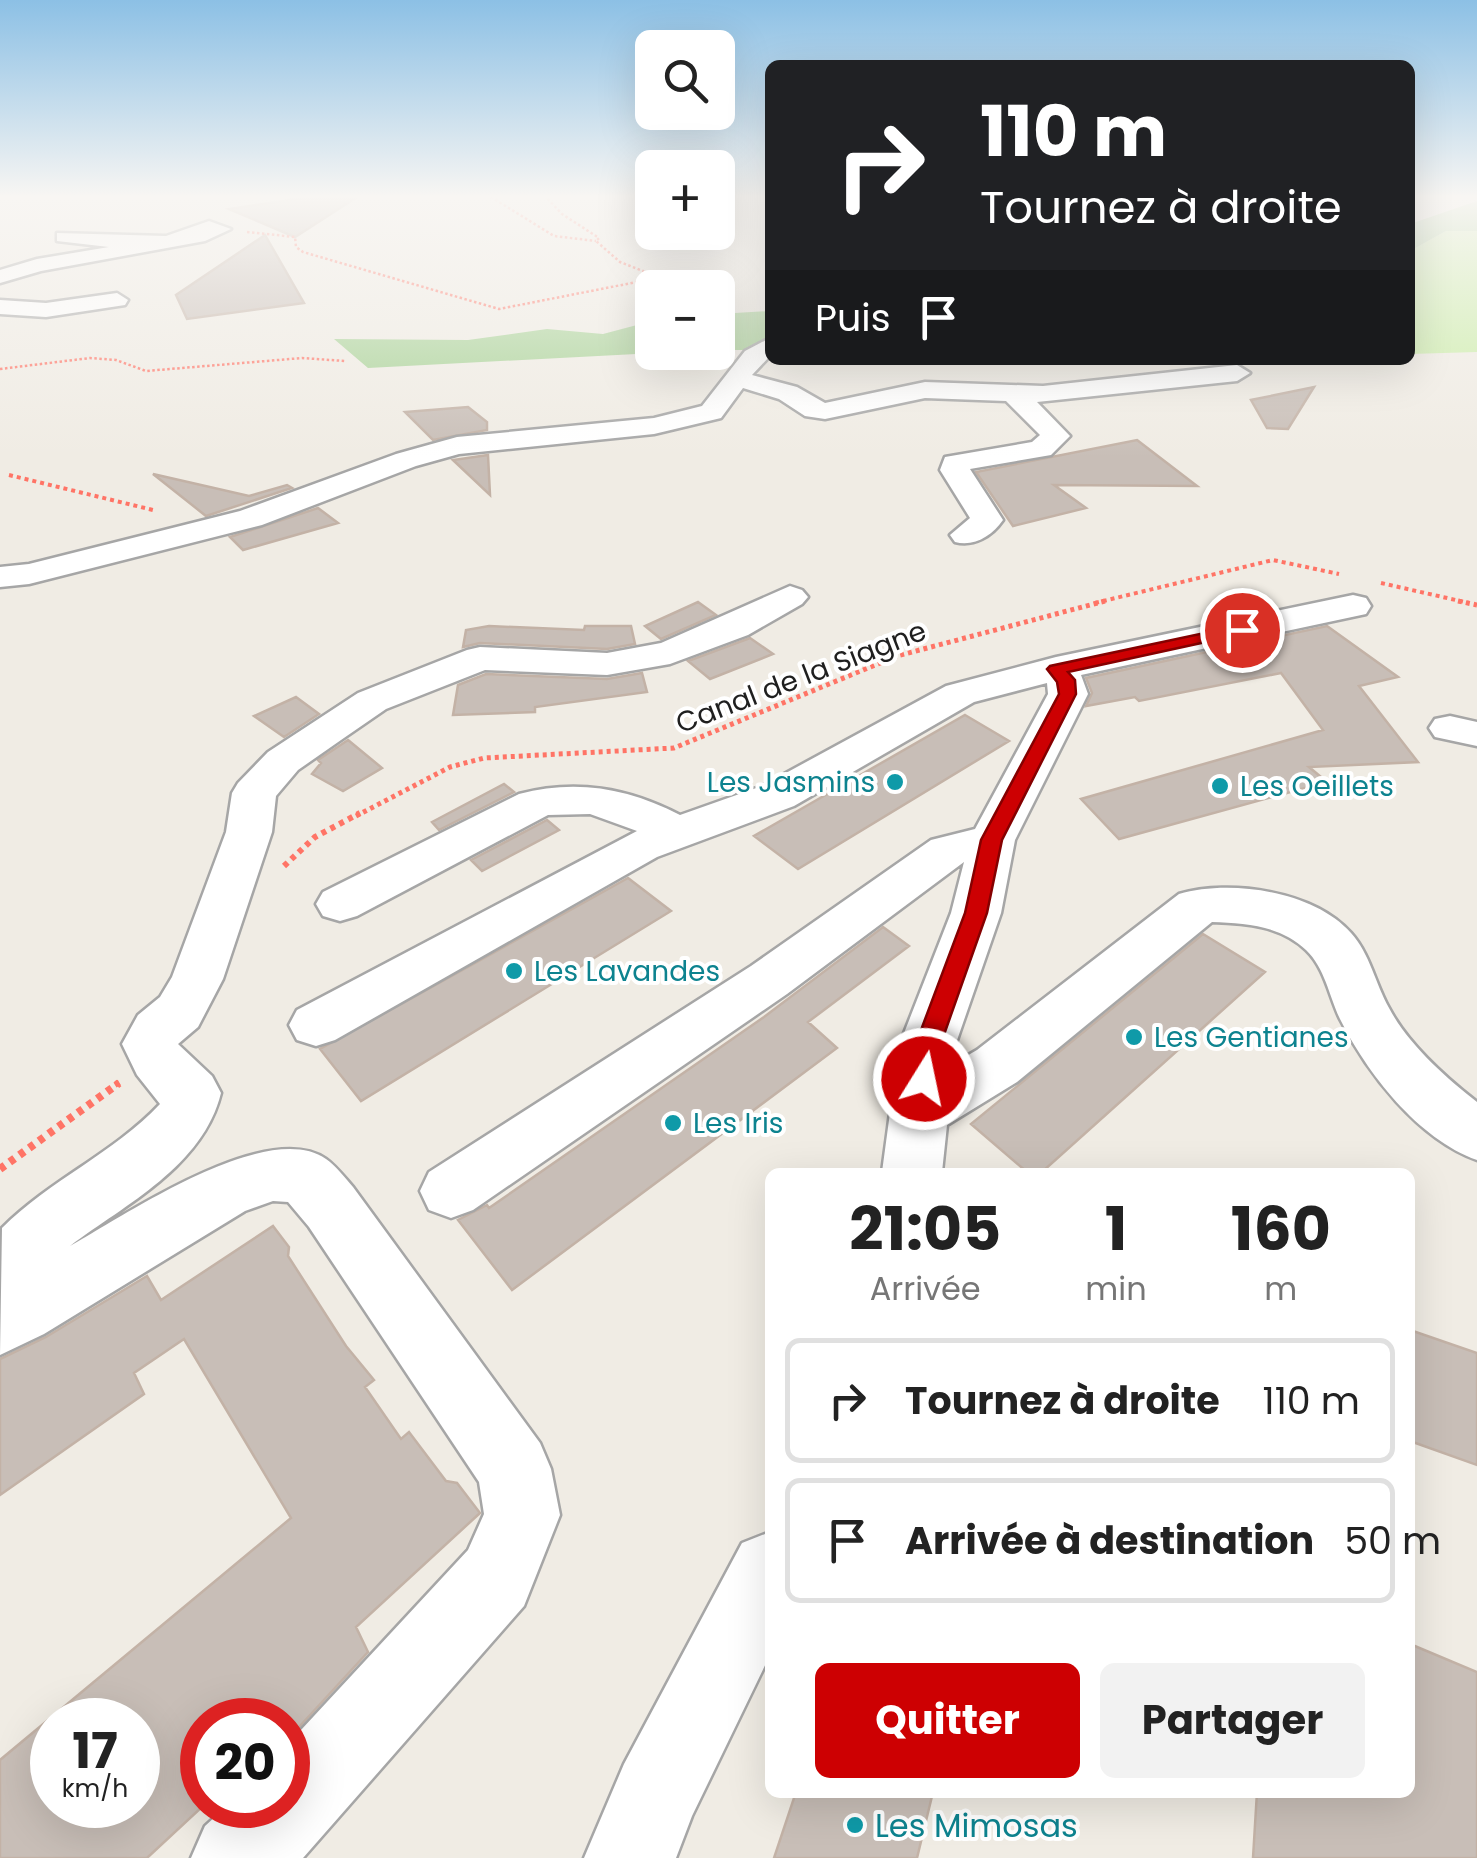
<!DOCTYPE html>
<html lang="fr">
<head>
<meta charset="utf-8">
<style>
	body { margin:0; font-family:Poppins,sans-serif; background:#f2f2f2; color:#222; height:100vh; display:flex; flex-direction:column; font-size:38px; white-space:nowrap }
	* { box-sizing:border-box; margin:0 }
	p { font-size:32px; color:#767676 }
	.icon { flex:none; width:55px; height:55px; fill:none; stroke:currentColor; stroke-width:2; stroke-linecap:round; stroke-linejoin:round }
	.map { position:relative; flex:1; overflow:hidden }
	.sheet { position:absolute; left:765px; top:1168px; width:650px; height:630px; display:flex; flex-direction:column; background:#fff; border-radius:15px; box-shadow:0 10px 40px #0002 }
	.sheet>* { flex:none }
	.banner { position:absolute; left:765px; top:60px; width:650px; height:305px; border-radius:15px; box-shadow:0 10px 40px #0002; background:#202124; color:#fff; overflow:hidden }
	.controls { position:absolute; left:635px; top:30px; display:grid; gap:20px }
	.controls a { display:grid; place-items:center; width:100px; height:100px; border-radius:15px; background:#fff; box-shadow:0 10px 40px #0002; font-size:50px }
	.speed { position:absolute; left:30px; top:1698px; display:flex; gap:20px; font-size:50px; font-weight:700; text-align:center }
	.speed>* { display:grid; place-content:center; width:130px; height:130px; border-radius:50%; background:#fff; box-shadow:0 10px 40px #0002; line-height:1 }
	.speed small { font-size:25px; font-weight:400 }
	.speed .limit { border:15px solid #d22; background:#fff; color:#111 }
	.pin { position:absolute; display:grid; place-items:center; width:85px; height:85px; color:#fff; margin:-42px; border:5px solid #fff; border-radius:50%; box-shadow:0 2px 10px #0007 }
	.me { position:absolute; width:110px; margin:-55px; rotate:10deg; stroke-linejoin:round; filter:drop-shadow(0 0 8px #0008) }
	.turn { display:flex; align-items:center; gap:35px; height:210px; padding:0 50px; font-size:45px }
	.turn .icon { width:130px; height:130px; stroke-width:2.5 }
	.turn b { display:block; font-size:70px; line-height:85px }
	.then { display:flex; align-items:center; height:95px; padding:0 50px; background:#0003; gap:20px; font-size:38px }
	.eta { display:flex; justify-content:space-evenly; align-items:center; height:170px; text-align:center }
	.eta b { font-size:60px; font-weight:700; line-height:70px }
	.action { display:flex; gap:20px; margin-top:auto; padding:20px 50px }
	.action a { flex:1; height:115px; border-radius:15px; background:#cd0002; color:#fff; font-size:40px; font-weight:700; line-height:115px; text-align:center }
	.action a+a { background:#f2f2f2; color:#222 }
	ul { padding:0; list-style:none }
	li { display:flex; align-items:center; gap:30px; height:125px; margin:0 20px 15px; padding:0 30px; border:5px solid #e0e0e0; border-radius:15px }
	li div { flex:1 }
	li b { display:block; font-size:38px }
	li em { font-style:normal }
	.map>svg:first-child { display:block }
</style>
</head>
<body>
<div class="map">
<svg width="1477" height="1858" viewBox="0 0 1477 1858">
	<rect width="100%" height="100%" fill="#f0ece4"/>
	<path fill="#caeda7" d="M 1446,231 L 1477,231 L 1477,352 L 1410,354 L 1410,251 Z"/>
	<path fill="#a8d296" d="M 1477,201 L 1477,231 L 1446,231 L 1410,251 L 1410,224 Z
		M 770,311 L 770,350 L 718,350 L 718,314 Z
		M 652,321 L 655,353 L 368,368 L 334,339 L 468,340 L 547,329 L 603,334 Z"/>
	<path fill="#c8beb7" stroke="#c3b2a6" stroke-width="2.5" fill-rule="evenodd" d="M 311,197 L 357,197 L 295,237 L 229,209 Z
		M 265,235 L 304,303 L 187,319 L 176,295 Z
		M 1314,387 L 1288,429 L 1267,428 L 1251,400 Z
		M 468,407 L 487,422 L 487,430 L 433,440 L 405,412 Z
		M 1137,440 L 1197,486 L 1054,485 L 1086,508 L 1013,526 L 976,472 Z
		M 488,455 L 490,495 L 453,460 Z
		M 153,474 L 249,496 L 287,485 L 292,488 L 206,516 Z
		M 318,508 L 338,523 L 243,550 L 230,537 Z
		M 698,602 L 716,615 L 661,639 L 645,626 Z
		M 489,626 L 584,630 L 585,626 L 631,626 L 635,644 L 607,649 L 480,643 L 463,647 L 466,630 Z
		M 1327,626 L 1398,677 L 1359,686 L 1418,762 L 1309,767 L 1327,782 L 1119,839 L 1081,799 L 1323,730 L 1281,673 L 1139,701 L 1135,697 L 1086,706 L 1092,693 L 1086,678 Z
		M 750,638 L 773,654 L 710,679 L 688,661 Z
		M 642,673 L 647,692 L 535,707 L 535,712 L 453,715 L 458,685 L 486,674 L 607,679 Z
		M 296,697 L 319,714 L 284,737 L 254,716 Z
		M 965,715 L 1009,741 L 798,869 L 754,836 Z
		M 348,740 L 382,768 L 343,791 L 312,774 L 321,763 L 318,760 Z
		M 504,784 L 514,792 L 439,830 L 432,822 Z
		M 547,820 L 559,830 L 482,871 L 471,860 Z
		M 628,878 L 671,911 L 361,1101 L 320,1049 Z
		M 883,927 L 909,946 L 808,1022 L 837,1048 L 512,1290 L 458,1220 L 487,1205 L 489,1208 L 764,1017 Z
		M 1203,934 L 1265,972 L 1042,1172 L 1027,1172 L 971,1124 Z
		M 273,1226 L 289,1247 L 288,1256 L 346,1346 L 374,1380 L 365,1387 L 401,1439 L 409,1432 L 446,1481 L 457,1483 L 480,1513 L 356,1627 L 368,1652 L 288,1739 L 288,1720 L 202,1720 L 202,1807 L 147,1858 L 0,1858 L 0,1760 L 291,1518 L 184,1339 L 134,1373 L 144,1394 L 0,1495 L 0,1359 L 46,1337 L 147,1276 L 161,1300 ZM 52,1720 L 138,1720 L 138,1805 L 52,1805 Z
		M 1410,1330 L 1477,1353 L 1477,1465 L 1410,1441 Z
		M 1410,1644 L 1477,1672 L 1477,1858 L 1253,1858 L 1257,1792 L 1410,1792 Z
		M 796,1792 L 933,1792 L 917,1858 L 774,1858 Z"/>
	<g fill="none" stroke-linecap="round" stroke-linejoin="round">
		<g stroke="#a6a6a6" stroke-width="5">
			<path id="minor" d="M 209,221 L 231,229 L 205,241 L 41,271 L 0,283 L 0,270 L 37,259 L 109,247 L 57,241 L 57,233 L 166,236 Z
				M 117,293 L 128,300 L 125,305 L 46,317 L 0,314 L 0,300 L 46,303 Z
				M 770,338 L 770,356 L 752,375 L 797,387 L 825,403 L 925,382 L 1043,386 L 1237,365 L 1250,373 L 1237,381 L 1037,402 L 1070,436 L 1051,455 L 970,469 L 1003,520 C 992,536 974,547 955,542 L 950,535 L 970,518 L 940,470 L 945,457 L 1032,442 L 1040,435 L 1006,401 L 925,398 L 825,419 L 805,416 L 779,399 L 743,388 L 721,418 L 654,434 L 459,454 L 416,466 L 262,525 L 29,584 L 0,587 L 0,567 L 29,564 L 240,511 L 396,454 L 457,437 L 654,418 L 702,406 L 745,351 Z
				M 790,586 L 802,590 L 808,597 L 802,604 L 748,635 L 670,664 L 607,675 L 485,670 L 386,709 L 341,740 L 298,770 L 276,796 L 272,832 L 223,979 L 198,1027 L 178,1044 L 212,1076 L 221,1093 C 203,1166 126,1204 70,1246 C 124,1216 267,1118 326,1159 C 336,1166 345,1178 353,1187 L 540,1443 L 551,1469 L 560,1515 L 524,1606 L 303,1858 L 191,1858 L 205,1826 L 228,1805 L 288,1805 L 288,1744 L 468,1550 L 484,1514 L 479,1482 L 309,1227 L 288,1202 L 273,1201 L 245,1211 L 44,1334 L 0,1355 L 2,1228 C 50,1180 114,1153 160,1104 L 137,1075 L 122,1044 L 138,1015 L 160,997 L 172,977 L 226,832 L 232,793 L 238,783 L 268,752 L 358,693 L 467,650 L 480,647 L 607,653 L 661,643 Z
				M 1353,595 L 1366,598 L 1371,606 L 1366,614 L 1081,675 L 1088,694 L 1015,840 L 1001,913 L 955,1046 L 953,1064 L 977,1050 L 1179,894 C 1230,879 1314,891 1351,933 C 1370,954 1375,983 1389,1008 C 1408,1044 1445,1077 1477,1102 L 1477,1160 C 1418,1139 1367,1073 1340,1019 C 1329,996 1325,968 1306,950 C 1281,926 1246,923 1212,922 L 1017,1082 L 947,1125 L 942,1172 L 882,1172 L 899,1046 L 951,913 L 964,862 L 787,994 L 473,1210 L 451,1218 L 429,1210 L 420,1191 L 429,1172 L 751,966 L 931,840 L 975,829 L 1048,694 L 1047,683 L 974,702 L 794,806 L 657,857 L 335,1040 L 316,1046 L 297,1040 L 289,1025 L 297,1010 L 637,831 L 590,814 L 548,815 L 357,916 L 340,921 L 323,916 L 316,904 L 323,892 L 519,794 C 576,779 628,788 680,815 L 762,786 L 946,686 L 1056,657 Z
				M 1450,716 L 1477,722 L 1477,746 L 1435,737 L 1429,728 L 1435,719 Z
				M 770,1532 L 770,1655 L 692,1816 L 676,1858 L 584,1858 L 624,1764 L 742,1543 Z"/>
		</g>
		<path stroke="#ff7466" stroke-width="2.5" stroke-dasharray="2.5 2.5" stroke-linecap="butt" d="M 491,197 L 554,236 L 596,241
			M 247,232 L 295,237 L 296,247 L 303,252 L 499,309 L 647,280 L 643,271 L 620,262 L 596,241 L 599,238 L 562,214 L 546,197
			M 0,369 L 90,358 L 116,360 L 146,371 L 302,358 L 345,361"/>
		<path stroke="#ff7466" stroke-width="4" stroke-dasharray="4 4" stroke-linecap="butt" d="M 9,475 L 153,510
			M 1381,583 L 1469,603
			M 1095,603 L 1273,560 L 1339,574"/>
		<path stroke="#ff7466" stroke-width="5" stroke-dasharray="4 4" stroke-linecap="butt" d="M 1458,601 L 1477,605
			M 356,816 L 450,767 L 484,758 L 674,748 L 897,656 L 1105,601"/>
		<path stroke="#ff7466" stroke-width="6" stroke-dasharray="5 5" stroke-linecap="butt" d="M 284,866 L 315,837 L 360,813
			M 115,1085 L 120,1082"/>
		<path stroke="#ff7466" stroke-width="8" stroke-dasharray="6 6" stroke-linecap="butt" d="M 0,1169 L 119,1083"/>
		<use href="#minor" fill="#fff" fill-rule="evenodd"/>
	</g>
	<linearGradient id="sky" x2="0" y2="1"><stop stop-color="#8cc0e5"/><stop offset="0.43" stop-color="#f8f6f3"/><stop offset="1" stop-color="#f8f6f3" stop-opacity="0"/></linearGradient>
	<rect width="1477" height="457" fill="url(#sky)"/>
	<path fill="#cd0002" stroke="#850001" stroke-width="2.5" d="M 1242,625 L 1250,630 L 1247,633 L 1068,672 L 1075,680 L 1076,694 L 1002,840 L 987,913 L 940,1046 L 933,1086 L 924,1089 L 914,1086 L 911,1079 L 915,1046 L 965,913 L 981,840 L 1059,694 L 1057,682 L 1047,669 L 1050,666 Z"/>
	<g fill="#0f9aa8" stroke="#fff" stroke-width="4">
		<circle cx="895" cy="782" r="10"/>
		<circle cx="1220" cy="786" r="10"/>
		<circle cx="514" cy="971" r="10"/>
		<circle cx="1134" cy="1037" r="10"/>
		<circle cx="673" cy="1123" r="10"/>
		<circle cx="855" cy="1825" r="10"/>
	</g>
	<g text-anchor="middle" dominant-baseline="central" stroke-width="8" stroke-linejoin="round" paint-order="stroke">
		<g font-size="28" fill="#1f1f1f" stroke="#fff">
			<text transform="translate(801 677) rotate(-21)">Canal de la Siagne</text>
		</g>
		<g font-size="28" fill="#0d838f" stroke="#fff" text-anchor="start">
			<text x="875" y="782" text-anchor="end">Les Jasmins</text>
			<text x="1240" y="786">Les Oeillets</text>
			<text x="534" y="971">Les Lavandes</text>
			<text x="1154" y="1037">Les Gentianes</text>
			<text x="693" y="1123">Les Iris</text>
		</g>
		<g font-size="32" fill="#0d838f" stroke="#fff" text-anchor="start">
			<text x="875" y="1825">Les Mimosas</text>
		</g>
	</g>
</svg>
<div class="controls">
<a><svg class="icon" aria-label="search" viewBox="0 0 24 24"><circle cx="10" cy="10" r="6"/><path d="M15 15l6 6"/></svg></a>
<a>+</a>
<a>−</a>
</div>
<div class="speed"><div>17<small>km/h</small></div><div class="limit">20</div></div>
<div class="pin" style="left:1242px;top:630px;background:#d93025"><svg class="icon" aria-label="arrive" viewBox="0 0 24 24"><path d="M6 21V4h12l-3 4 3 4H6"/></svg></div>
<svg class="me" style="left:924px;top:1079px" viewBox="-20 -20 40 40"><circle r="17" fill="#cd0002" stroke="#fff" stroke-width="3"/><path d="M0-11L8 9 0 5-8 9z" fill="#fff"/></svg>
<div class="banner">
<div class="turn"><svg class="icon" aria-label="right" viewBox="0 0 24 24"><path d="M7 20v-9h11M14 6l5 5-5 5"/></svg><div><b>110 m</b>Tournez à droite</div></div>
<div class="then">Puis<svg class="icon" aria-label="arrive" viewBox="0 0 24 24"><path d="M6 21V4h12l-3 4 3 4H6"/></svg></div>
</div>
<section class="sheet">
<div class="eta">
<div><b>21:05</b><p>Arrivée</p></div>
<div><b>1</b><p>min</p></div>
<div><b>160</b><p>m</p></div>
</div>
<ul>
<li><svg class="icon" aria-label="right" viewBox="0 0 24 24"><path d="M7 20v-9h11M14 6l5 5-5 5"/></svg><div><b>Tournez à droite</b></div><em>110 m</em></li>
<li><svg class="icon" aria-label="arrive" viewBox="0 0 24 24"><path d="M6 21V4h12l-3 4 3 4H6"/></svg><div><b>Arrivée à destination</b></div><em>50 m</em></li>
</ul>
<div class="action"><a>Quitter</a><a>Partager</a></div>
</section>
</div>
</body>
</html>
